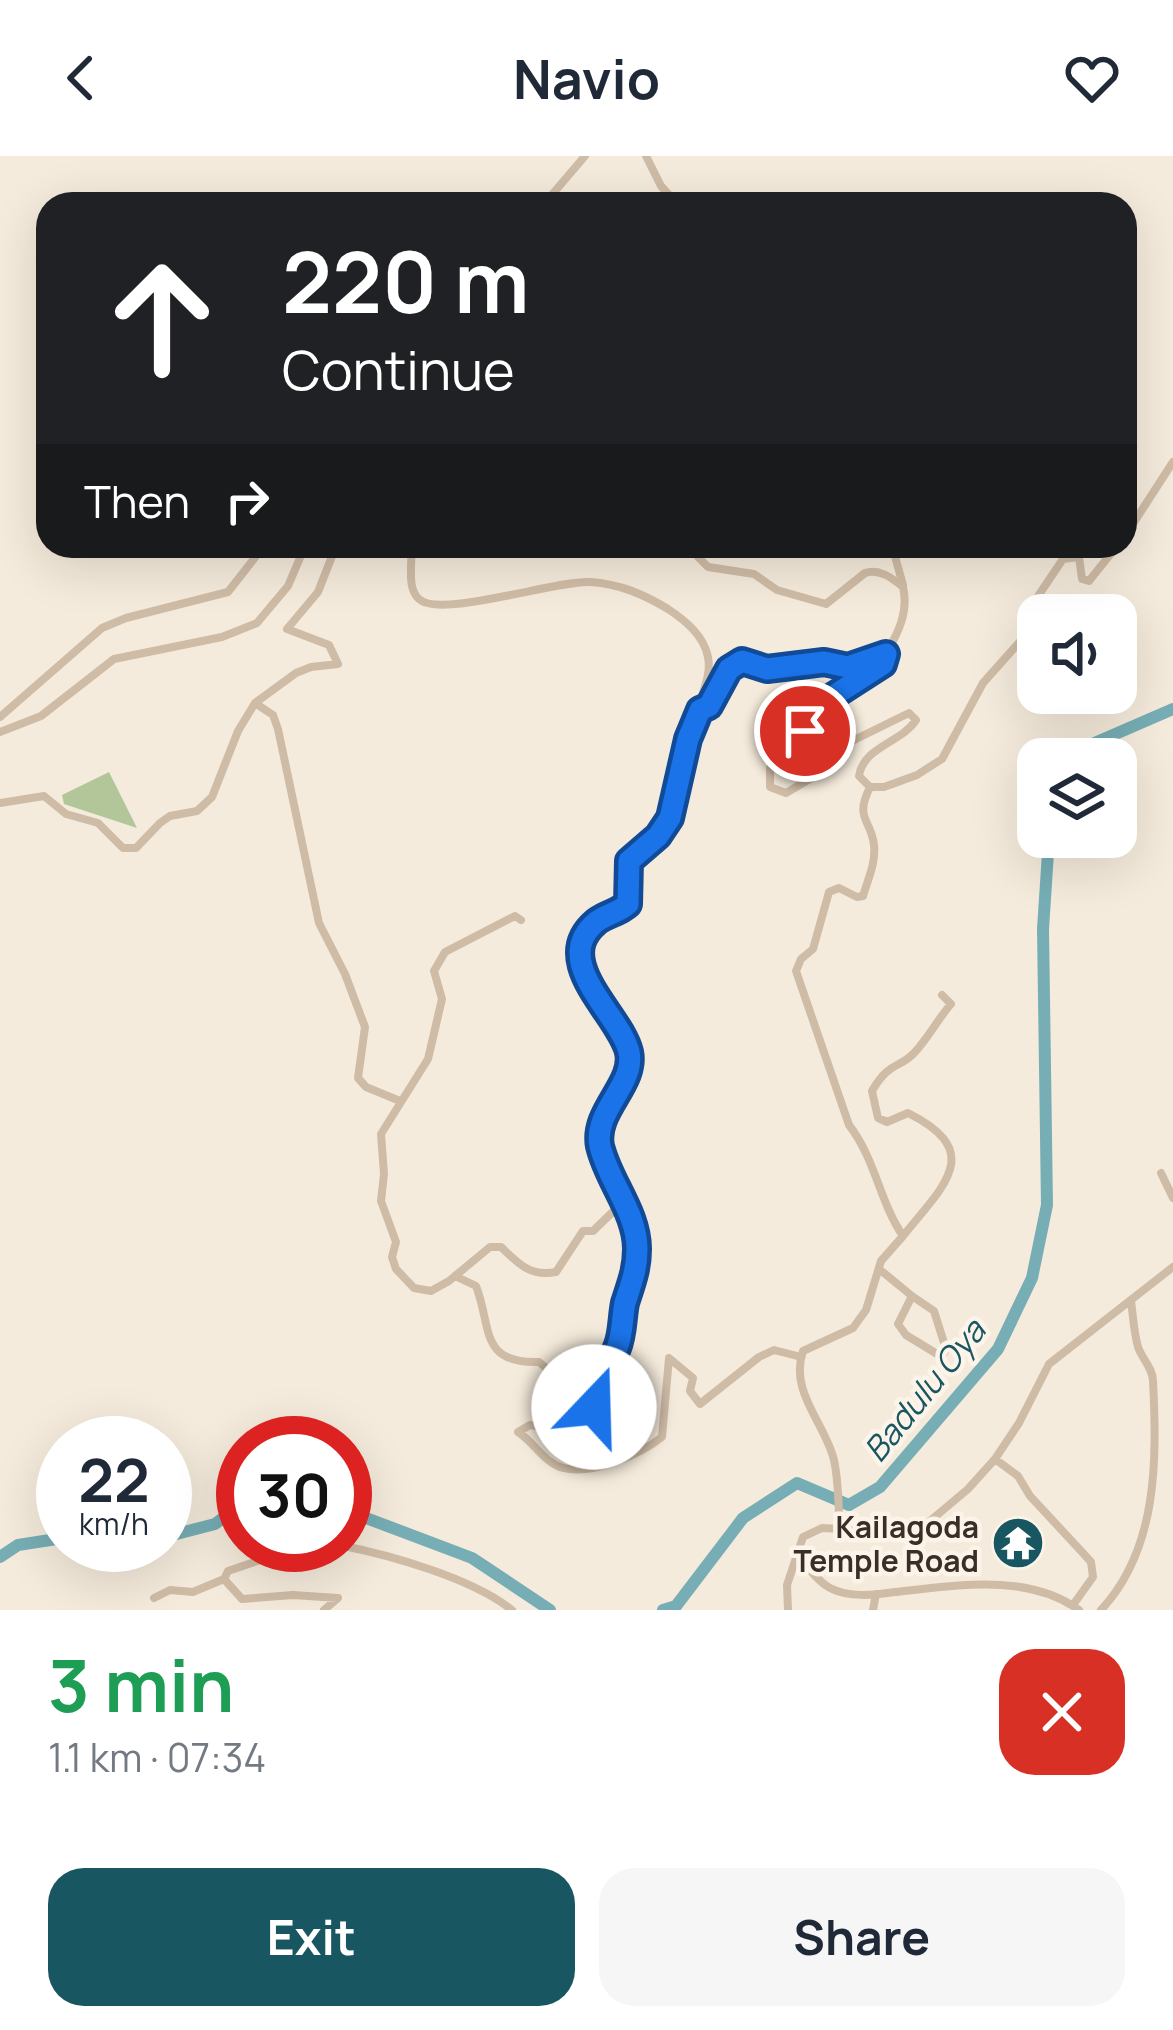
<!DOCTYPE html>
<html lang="en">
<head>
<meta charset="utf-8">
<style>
	body { margin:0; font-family:Manrope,sans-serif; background:#f6f6f7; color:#1f2937; height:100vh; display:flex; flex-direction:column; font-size:45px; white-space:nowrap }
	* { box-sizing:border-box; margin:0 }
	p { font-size:39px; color:#747a83 }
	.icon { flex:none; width:66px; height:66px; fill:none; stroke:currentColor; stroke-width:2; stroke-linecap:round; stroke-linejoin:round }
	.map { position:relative; height:1454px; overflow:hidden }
	.sheet { display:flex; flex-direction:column; background:#fff; flex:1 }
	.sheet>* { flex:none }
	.hud { position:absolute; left:36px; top:36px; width:1101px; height:366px; border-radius:36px; box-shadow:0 12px 48px #0002; background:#202124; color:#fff; overflow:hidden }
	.buttons { position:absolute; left:1017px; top:438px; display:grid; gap:24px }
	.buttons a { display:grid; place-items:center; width:120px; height:120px; border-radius:24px; background:#fff; box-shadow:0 12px 48px #0002; font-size:60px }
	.speed { position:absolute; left:36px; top:1260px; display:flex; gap:24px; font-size:60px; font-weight:700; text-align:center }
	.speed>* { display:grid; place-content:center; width:156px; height:156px; border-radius:50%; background:#fff; box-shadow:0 12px 48px #0002; line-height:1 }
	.speed small { font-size:30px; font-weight:400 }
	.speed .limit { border:18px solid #d22; background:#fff; color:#111 }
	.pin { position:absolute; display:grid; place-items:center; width:102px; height:102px; color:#fff; margin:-51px; border:6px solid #fff; border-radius:50%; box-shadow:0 3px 12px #0007 }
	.me { position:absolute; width:132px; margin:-66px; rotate:21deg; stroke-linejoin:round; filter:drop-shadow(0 0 9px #0008) }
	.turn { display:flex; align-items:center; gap:42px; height:252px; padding:0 48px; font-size:54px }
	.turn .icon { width:156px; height:156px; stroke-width:2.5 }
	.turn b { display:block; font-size:84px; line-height:102px }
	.then { display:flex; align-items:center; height:114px; padding:0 48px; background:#0003; gap:24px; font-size:45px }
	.round { display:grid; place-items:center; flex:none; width:126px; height:126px; border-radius:36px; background:#f6f6f7 }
	.head { display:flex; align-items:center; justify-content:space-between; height:204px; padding:0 48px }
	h1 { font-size:72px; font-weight:700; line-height:90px; color:#1e9e55 }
	.primary-button { display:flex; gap:24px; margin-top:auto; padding:24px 48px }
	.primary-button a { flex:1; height:138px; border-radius:36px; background:#185661; color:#fff; font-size:48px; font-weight:700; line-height:138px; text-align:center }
	.primary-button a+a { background:#f6f6f7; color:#1f2937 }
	header { display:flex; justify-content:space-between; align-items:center; height:156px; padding:0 48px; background:#fff; font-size:54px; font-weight:700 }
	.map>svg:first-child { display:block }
</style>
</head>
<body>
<header><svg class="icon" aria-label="back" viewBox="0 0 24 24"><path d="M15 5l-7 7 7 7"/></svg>Navio<svg class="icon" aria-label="heart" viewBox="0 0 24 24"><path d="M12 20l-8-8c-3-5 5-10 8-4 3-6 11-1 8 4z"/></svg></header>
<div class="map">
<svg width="1173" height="1454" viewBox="0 0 1173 1454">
	<rect width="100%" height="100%" fill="#f5ebdc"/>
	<path fill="#b3c69a" d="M 109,616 L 137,672 L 64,648 L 62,639 Z"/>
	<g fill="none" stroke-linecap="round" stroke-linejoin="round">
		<path stroke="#77aeb5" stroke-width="12" d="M 1081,603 L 1090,589 L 1173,553
			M 345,1354 L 472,1402 L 550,1454
			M 165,1381 L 215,1368 L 243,1347
			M 0,1401 L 18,1389 L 63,1382
			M 663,1454 L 676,1450 L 743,1362 L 797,1327 L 849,1349 L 880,1331 L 998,1193 L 1032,1122 L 1047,1049 L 1043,773 L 1049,681"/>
		<path stroke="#cfbca6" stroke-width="8" d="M 646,0 L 661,30 L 677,48
			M 544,48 L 585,0
			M 1125,380 L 1173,306
			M 411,390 C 413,406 406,432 419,443 C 439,463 557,424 590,426 C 620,428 643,438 668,453 C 686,465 704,480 708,501 C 712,521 700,537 700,554 C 721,544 720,515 742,505 L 767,513 L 824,505 L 848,510 L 886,498 L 883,509 L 827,545 L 805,575 L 776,600 L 770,612 L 770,631 L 786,637 L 818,618 L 850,586 L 909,557 L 916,564 C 901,587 863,591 859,620 L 870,631 L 884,631 L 917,619 L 942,603 L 983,527 L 1024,481 L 1028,455 L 1063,403 L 1079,401 L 1082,423 L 1089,425 L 1117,390
			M 698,390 L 698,401 L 708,411 L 754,418 L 777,434 L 826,448 L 865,417 C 879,412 892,422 903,431 C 909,456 898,477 886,498
			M 892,390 L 903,429
			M 82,391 L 82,390
			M 255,547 L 273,559 L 278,573 L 319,767 L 345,818 L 365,871 L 358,922 L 366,931 L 400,945
			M 700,554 L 688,583 L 670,661 L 658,680 L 630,705 L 628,748 L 592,769 L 581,807 L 591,838 L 610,858 L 624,883 L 630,911 L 613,940 L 601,973 L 600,989 L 619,1030 L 637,1088 L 635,1123 L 625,1148 L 620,1187 L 595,1234 L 590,1275 L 584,1278 L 530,1269 L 518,1276 C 534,1286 544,1307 563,1312 C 592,1319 640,1299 662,1281 L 669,1202 L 693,1222 L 690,1235 L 700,1248 L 759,1201 L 774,1194 L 801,1201
			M 0,561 L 102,472 L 126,462 L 228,436 L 264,390
			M 0,576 L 41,560 L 114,503 L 222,481 L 257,467 L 288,430 L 305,390
			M 0,647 L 44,640 L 66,658 L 98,667 L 123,692 L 136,692 L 160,667 L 170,660 L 197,655 L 212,641 L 238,575 L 255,547 L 296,517 L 311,511 L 338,508 L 329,489 L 287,473 L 318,436 L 336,390
			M 521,764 L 515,760 L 445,796 L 434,815 L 442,843 L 428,903 L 381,978 L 384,1018 L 381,1045 L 396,1086 L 392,1101 L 396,1113 L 414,1132 L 431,1135 L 449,1125 L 490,1091 L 501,1091 C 519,1108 530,1121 556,1116 L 583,1075 L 593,1075 L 622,1047
			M 1161,1017 L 1173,1042
			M 903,1080 C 943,1030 986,996 908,957 L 887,966 L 878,962 L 872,935 C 890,904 900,913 915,896 C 928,882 938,863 951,848 L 942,839
			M 879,1113 L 912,1140 L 898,1168 L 906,1179 L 942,1201 L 946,1193 L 934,1155 L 912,1140
			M 455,1120 L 476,1130 C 492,1171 479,1208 539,1206 L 594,1251
			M 995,1303 L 1018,1320 L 1030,1340 L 1082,1396 L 1091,1406 L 1093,1421 L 1073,1449
			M 840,1373 C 838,1350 839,1327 834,1304 C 825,1267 789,1236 803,1195 L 853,1172 L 866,1154 L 881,1105 L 903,1080 C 879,1045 876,1004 849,969 L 796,815 L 801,803 L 813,793 L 829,736 L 839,732 L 857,741 L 863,740 C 868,723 876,707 874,689 C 871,662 854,664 870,631
			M 304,1389 L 228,1415 L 224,1423 L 242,1443 L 293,1439 L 338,1442 L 324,1454
			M 339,1389 C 390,1399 472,1422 512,1454
			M 154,1442 L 170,1434 L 193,1436 L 224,1423
			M 788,1454 L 787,1429 L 797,1399
			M 873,1454 L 876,1438
			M 1079,1454 C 1027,1416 954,1430 895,1436 C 874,1439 849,1442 830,1432 C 817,1425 807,1410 797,1399 L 803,1381 L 822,1372 L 903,1376 L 930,1365 L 968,1333 L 995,1303 L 1019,1267 L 1049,1208 L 1173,1111
			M 1101,1454 C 1158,1393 1157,1304 1153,1225 C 1153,1212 1142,1203 1138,1191 C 1134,1177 1133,1160 1131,1145"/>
	</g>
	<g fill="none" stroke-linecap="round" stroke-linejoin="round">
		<g stroke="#114b97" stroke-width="30">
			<path id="route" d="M 594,1251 C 596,1228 608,1212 617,1192 C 623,1178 622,1161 625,1147 C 631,1128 637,1114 637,1093 C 637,1056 608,1025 600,990 C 593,955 636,928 629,896 C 620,858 549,806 596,766 C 606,758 618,757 628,748 L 629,705 L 658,680 L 670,662 L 688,583 L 700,554 L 709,550 L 729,513 L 742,505 L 767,513 L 824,506 L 848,511 L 886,498 L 883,508 L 827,544 L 805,575"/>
		</g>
		<use href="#route" stroke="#1a73e8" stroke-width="21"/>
	</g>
	<defs>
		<g id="temple-disc" transform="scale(2.7)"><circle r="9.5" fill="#185661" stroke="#fcf4e9"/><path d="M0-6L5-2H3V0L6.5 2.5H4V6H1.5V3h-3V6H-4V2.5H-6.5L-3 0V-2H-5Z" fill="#fff"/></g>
	</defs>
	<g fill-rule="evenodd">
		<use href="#temple-disc" x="1018" y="1387"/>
	</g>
	<g text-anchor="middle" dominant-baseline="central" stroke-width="9" stroke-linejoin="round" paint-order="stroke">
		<g font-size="30" font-weight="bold" fill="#3a2f28" stroke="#fcf4e9" text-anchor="end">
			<text x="979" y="1370">Kailagoda<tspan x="979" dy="34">Temple Road</tspan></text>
		</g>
		<g font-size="33" font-style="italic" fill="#185661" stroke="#fcf4e9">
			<text transform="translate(924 1234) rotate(-51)">Badulu Oya</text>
		</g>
	</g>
</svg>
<div class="buttons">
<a><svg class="icon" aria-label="sound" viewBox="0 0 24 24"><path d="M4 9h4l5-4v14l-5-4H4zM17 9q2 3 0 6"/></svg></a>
<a><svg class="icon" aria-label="layers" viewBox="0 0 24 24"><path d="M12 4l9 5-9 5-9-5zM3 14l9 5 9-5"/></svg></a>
</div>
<div class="speed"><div>22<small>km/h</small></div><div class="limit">30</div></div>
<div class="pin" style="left:805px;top:575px;background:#d93025"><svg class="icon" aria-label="arrive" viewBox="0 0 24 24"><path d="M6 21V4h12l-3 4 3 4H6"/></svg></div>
<svg class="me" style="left:594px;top:1251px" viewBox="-20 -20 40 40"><circle r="19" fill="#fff"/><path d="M0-13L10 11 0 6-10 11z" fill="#1a73e8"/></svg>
<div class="hud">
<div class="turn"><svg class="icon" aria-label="ahead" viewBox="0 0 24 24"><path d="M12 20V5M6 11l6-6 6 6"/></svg><div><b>220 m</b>Continue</div></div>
<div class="then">Then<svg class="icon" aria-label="right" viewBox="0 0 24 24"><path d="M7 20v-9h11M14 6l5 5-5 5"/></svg></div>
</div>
</div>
<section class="sheet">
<div class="head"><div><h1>3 min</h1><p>1.1 km · 07:34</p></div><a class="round" style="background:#d93025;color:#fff"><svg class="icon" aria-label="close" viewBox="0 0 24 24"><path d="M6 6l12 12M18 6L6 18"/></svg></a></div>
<div class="primary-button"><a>Exit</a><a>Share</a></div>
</section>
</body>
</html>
